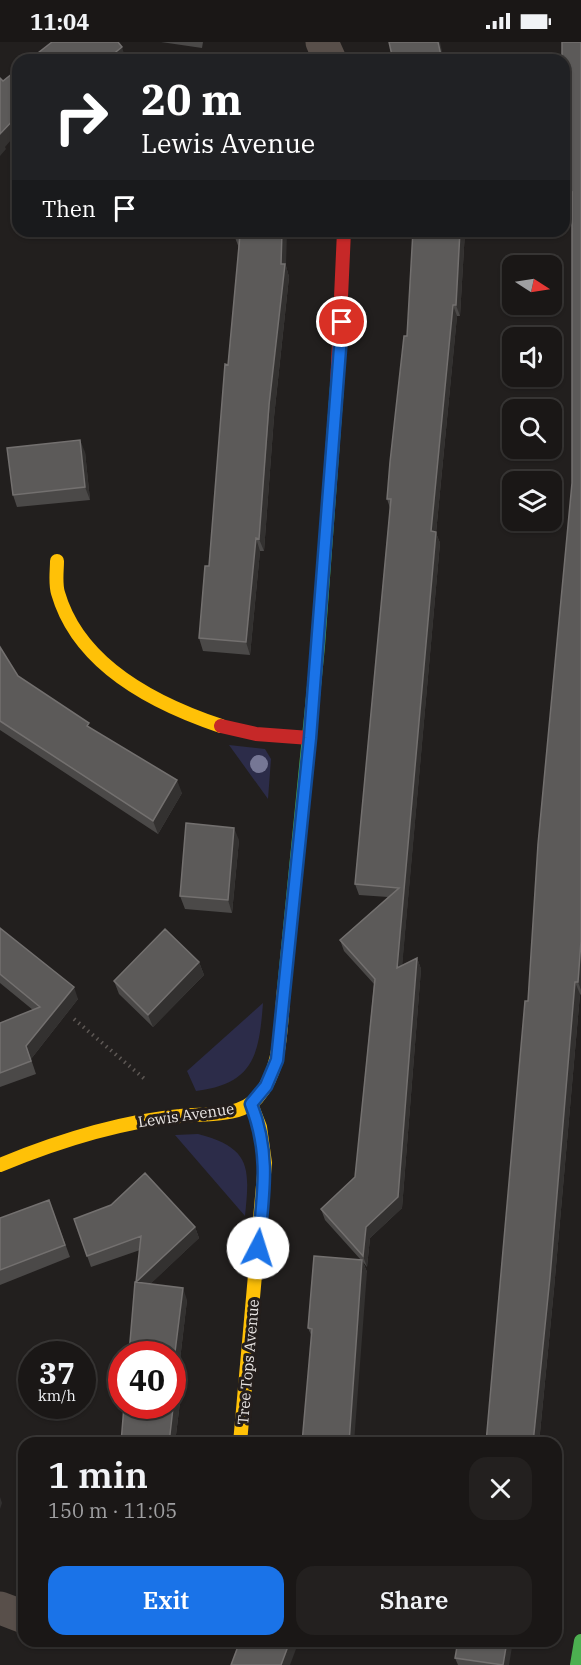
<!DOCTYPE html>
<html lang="en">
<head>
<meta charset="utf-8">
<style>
	body { margin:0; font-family:"IBM Plex Serif",serif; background:#23201f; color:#f1f3f6; height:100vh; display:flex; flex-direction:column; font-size:22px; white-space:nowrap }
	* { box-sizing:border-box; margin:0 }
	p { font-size:20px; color:#9f9fa1 }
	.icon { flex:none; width:33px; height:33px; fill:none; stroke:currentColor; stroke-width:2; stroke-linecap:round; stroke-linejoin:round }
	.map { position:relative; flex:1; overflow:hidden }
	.side { position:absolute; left:18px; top:1395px; width:544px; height:210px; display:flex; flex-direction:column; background:#1a1716; border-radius:18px; box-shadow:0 2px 4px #0004,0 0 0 2px #383635 }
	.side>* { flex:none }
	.guide { position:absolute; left:12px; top:12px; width:558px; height:183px; border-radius:18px; box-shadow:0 2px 4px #0004,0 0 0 2px #383635; background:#202124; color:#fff; overflow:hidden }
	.needle { width:39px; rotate:102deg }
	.fabs { position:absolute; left:502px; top:213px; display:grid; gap:12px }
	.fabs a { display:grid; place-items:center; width:60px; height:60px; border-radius:12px; background:#1a1716; box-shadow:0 2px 4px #0004,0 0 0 2px #383635; font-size:30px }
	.speed { position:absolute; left:18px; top:1299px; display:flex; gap:12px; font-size:30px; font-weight:700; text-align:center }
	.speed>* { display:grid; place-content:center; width:78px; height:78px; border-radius:50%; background:#1a1716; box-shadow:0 2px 4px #0004,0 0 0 2px #383635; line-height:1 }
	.speed small { font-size:15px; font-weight:400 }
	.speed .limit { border:9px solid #d22; background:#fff; color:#111 }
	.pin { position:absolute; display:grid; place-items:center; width:51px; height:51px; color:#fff; margin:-26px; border:3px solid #fff; border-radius:50%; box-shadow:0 2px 6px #0007 }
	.me { position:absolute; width:66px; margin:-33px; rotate:5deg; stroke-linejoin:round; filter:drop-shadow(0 0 4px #0008) }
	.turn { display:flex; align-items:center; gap:21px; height:126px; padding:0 30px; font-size:27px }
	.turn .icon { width:78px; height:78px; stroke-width:2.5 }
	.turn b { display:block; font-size:42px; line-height:51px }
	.then { display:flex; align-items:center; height:57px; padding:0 30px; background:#0003; gap:12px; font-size:22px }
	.round { display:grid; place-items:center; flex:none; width:63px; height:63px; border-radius:18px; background:#23201f }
	.summary { display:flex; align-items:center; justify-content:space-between; height:102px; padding:0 30px }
	h1 { font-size:36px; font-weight:600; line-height:45px }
	.cta { display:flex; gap:12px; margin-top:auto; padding:12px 30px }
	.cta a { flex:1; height:69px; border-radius:18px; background:#1a73e8; color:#fff; font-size:24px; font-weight:600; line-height:69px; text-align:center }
	.cta a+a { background:#23201f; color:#f1f3f6 }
	.status { display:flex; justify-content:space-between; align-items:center; height:42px; padding:0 30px; background:#1a1716; direction:ltr }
	.status svg { height:16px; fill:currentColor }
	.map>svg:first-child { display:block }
</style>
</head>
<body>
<div class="status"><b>11:04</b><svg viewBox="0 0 49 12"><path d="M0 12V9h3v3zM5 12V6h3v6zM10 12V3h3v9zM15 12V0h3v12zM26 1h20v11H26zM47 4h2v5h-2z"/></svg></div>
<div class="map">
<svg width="581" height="1623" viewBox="0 0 581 1623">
	<rect width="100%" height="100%" fill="#221f1e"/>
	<path fill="#2c2c49" d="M 229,703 L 265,707 L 271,717 L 268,757 Z
		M 263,961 C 259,1013 254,1042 196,1049 L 187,1029 Z
		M 198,1092 C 251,1106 250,1125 245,1174 L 175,1093 Z"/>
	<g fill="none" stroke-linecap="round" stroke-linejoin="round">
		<path stroke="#5e5855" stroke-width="4" stroke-dasharray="1.5 4.5" stroke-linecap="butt" d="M 74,977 L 147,1039"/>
		<path stroke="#584f4a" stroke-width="33" d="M 322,0 L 330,18
			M 0,1566 L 24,1575"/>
		<path stroke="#4caf50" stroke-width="14" d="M 284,947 L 318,604 L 337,344
			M 577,1623 L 581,1599"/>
		<path stroke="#ffc107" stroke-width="14" d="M 57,519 C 57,529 55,541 58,551 C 79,624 155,662 221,684
			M 0,1123 C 58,1099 117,1080 180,1074 C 205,1071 239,1076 257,1056 C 283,1027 280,983 284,947
			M 240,1401 L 265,1121 L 260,1085 L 251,1062"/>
		<path stroke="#c62828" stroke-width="14" d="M 337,344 L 344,189
			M 221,684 L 256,692 L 310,696"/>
	</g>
	<circle fill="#767795" cx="259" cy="722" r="9"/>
	<path fill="#4b4948" d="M 161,0 L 203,0 L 202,6 Z
		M 581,0 L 581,953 L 580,952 L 554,1247 L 539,1401 L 486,1401 L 528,959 L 572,441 L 572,162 L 568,151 Z
		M 234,189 L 286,224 L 289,235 L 274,375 L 264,509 L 260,509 L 250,613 L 203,609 L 199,596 L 209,524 L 239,206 L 234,193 Z
		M 465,189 L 460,274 L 457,274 L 436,491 L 440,501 L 402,923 L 417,916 L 421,927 L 402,1166 L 370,1196 L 367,1225 L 363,1220 L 367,1230 L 312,1295 L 308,1286 L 361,1218 L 325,1178 L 321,1167 L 355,1135 L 374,942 L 344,909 L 340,898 L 388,855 L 359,853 L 355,842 L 390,466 L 387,457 L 407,294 Z
		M 85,410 L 90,458 L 17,465 L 13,453 Z
		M 0,605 L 18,634 L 182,751 L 158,792 L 0,688 Z
		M 239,798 L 232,871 L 185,867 L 180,854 Z
		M 0,886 L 78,957 L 31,1017 L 36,1032 L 0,1045 L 0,981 L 33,968 L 0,941 Z
		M 199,920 L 204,933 L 153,985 L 119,952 L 114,939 Z
		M 49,1158 L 70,1215 L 0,1243 L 0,1176 Z
		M 74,1177 L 195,1185 L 199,1196 L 150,1242 L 187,1258 L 176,1352 L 180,1360 L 175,1401 L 121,1401 L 140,1208 L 91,1225 Z
		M 455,1616 L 509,1623 L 458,1623 Z"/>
	<path fill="#333130" d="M 438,0 L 440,0 L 444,18 L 442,18 Z
		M 122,5 L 126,18 L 106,18 Z
		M 18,73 L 18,90 L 5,105 L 6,107 L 0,114 L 0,92 Z
		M 282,189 L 287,189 L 286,224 L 289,235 L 274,375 L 264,509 L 259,497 L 281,222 Z
		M 460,189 L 465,189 L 460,274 L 456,263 Z
		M 453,263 L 457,274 L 436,491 L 440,501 L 401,937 L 397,926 L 431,489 Z
		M 80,398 L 85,410 L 90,458 L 85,445 Z
		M 256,496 L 260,509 L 250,613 L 246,600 Z
		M 177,738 L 182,751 L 158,792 L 153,779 Z
		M 234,786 L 239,798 L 232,871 L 228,858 Z
		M 581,899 L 581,948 L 578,940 Z
		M 417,916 L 421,927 L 402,1166 L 370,1196 L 367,1225 L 363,1214 L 366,1185 Z
		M 199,920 L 204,933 L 153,985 L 148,973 Z
		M 575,940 L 580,952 L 554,1247 L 539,1401 L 533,1401 Z
		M 74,945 L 78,957 L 31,1017 L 26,1004 Z
		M 195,1185 L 199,1196 L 140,1252 L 136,1240 Z
		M 362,1218 L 367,1230 L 354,1401 L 349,1401 Z
		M 183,1246 L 187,1258 L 176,1352 L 180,1360 L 175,1401 L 169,1401 L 172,1352 L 172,1334 Z
		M 0,1455 L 2,1461 L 0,1467 Z
		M 290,1599 L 299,1599 L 290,1623 L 281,1623 Z
		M 507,1599 L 513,1599 L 509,1623 L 503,1623 Z"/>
	<path fill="#5c5a59" stroke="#73706f" stroke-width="1.5" d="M 52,0 L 118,0 L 122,5 L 106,18 L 29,18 Z
		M 389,0 L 438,0 L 442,18 L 393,18 Z
		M 562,0 L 581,0 L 581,899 L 578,940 L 575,940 L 550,1235 L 533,1401 L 486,1401 L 525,959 L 528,959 L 538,802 L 572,441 L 572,150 L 568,151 L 564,80 L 564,18 L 562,18 Z
		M 18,27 L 18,73 L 0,92 L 0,36 L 3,39 Z
		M 234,189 L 282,189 L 281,222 L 285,222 L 269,363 L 259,497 L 256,496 L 246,600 L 199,596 L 205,524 L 209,524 L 225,322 L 228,323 L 240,193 L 234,193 Z
		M 413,189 L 460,189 L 456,263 L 453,263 L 431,489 L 436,490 L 397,926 L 417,916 L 398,1155 L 366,1185 L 363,1214 L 321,1167 L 355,1135 L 375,937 L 340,898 L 399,846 L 355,842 L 391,457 L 387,457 L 390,420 L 404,294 L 407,294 Z
		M 80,398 L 85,445 L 13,453 L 7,406 Z
		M 0,605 L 18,634 L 89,681 L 87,684 L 177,738 L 153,779 L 0,679 Z
		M 186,781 L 234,786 L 228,858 L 180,854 Z
		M 0,886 L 74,945 L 26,1004 L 31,1019 L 0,1031 L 0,981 L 40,965 L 0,932 Z
		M 165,887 L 199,920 L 148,973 L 114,939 Z
		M 145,1131 L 195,1185 L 136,1240 L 141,1194 L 87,1214 L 74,1177 L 111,1163 Z
		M 49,1158 L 65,1203 L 0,1228 L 0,1176 Z
		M 314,1214 L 362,1218 L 349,1401 L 302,1401 L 312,1287 L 308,1286 Z
		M 135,1240 L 183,1246 L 172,1334 L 172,1312 L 129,1312 Z
		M 172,1348 L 175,1348 L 169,1401 L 121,1401 L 124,1364 L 172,1364 Z
		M 240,1599 L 290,1599 L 281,1623 L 231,1623 Z
		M 458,1599 L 507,1599 L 503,1623 L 455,1616 Z"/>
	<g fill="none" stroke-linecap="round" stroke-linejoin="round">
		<g stroke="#114b97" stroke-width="15">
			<path id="route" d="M 258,1206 C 263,1153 271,1113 251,1062 L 266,1044 L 277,1018 L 310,696 L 342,280"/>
		</g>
		<use href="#route" stroke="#1a73e8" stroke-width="10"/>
	</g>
	<g text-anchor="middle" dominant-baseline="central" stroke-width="6" stroke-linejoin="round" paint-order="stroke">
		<g font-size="15" fill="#ebe7e5" stroke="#241e1c">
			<text transform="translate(186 1073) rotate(-8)">Lewis Avenue</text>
			<text transform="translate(248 1320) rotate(-85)">Tree Tops Avenue</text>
		</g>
	</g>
</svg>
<div class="fabs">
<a><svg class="needle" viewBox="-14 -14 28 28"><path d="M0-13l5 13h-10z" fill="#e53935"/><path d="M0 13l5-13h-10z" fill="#9f9fa1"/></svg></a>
<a><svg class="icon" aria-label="sound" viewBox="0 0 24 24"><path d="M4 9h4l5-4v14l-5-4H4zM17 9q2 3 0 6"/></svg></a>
<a><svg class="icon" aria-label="search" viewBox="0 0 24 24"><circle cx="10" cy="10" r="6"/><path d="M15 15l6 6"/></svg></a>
<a><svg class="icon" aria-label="layers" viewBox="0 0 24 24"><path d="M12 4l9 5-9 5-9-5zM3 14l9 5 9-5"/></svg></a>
</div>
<div class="speed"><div>37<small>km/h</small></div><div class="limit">40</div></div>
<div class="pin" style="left:342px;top:280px;background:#d93025"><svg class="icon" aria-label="arrive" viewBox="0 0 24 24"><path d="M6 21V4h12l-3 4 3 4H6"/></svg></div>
<svg class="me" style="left:258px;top:1206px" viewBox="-20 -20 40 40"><circle r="19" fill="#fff"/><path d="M0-13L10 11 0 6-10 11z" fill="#1a73e8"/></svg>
<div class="guide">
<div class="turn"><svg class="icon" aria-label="right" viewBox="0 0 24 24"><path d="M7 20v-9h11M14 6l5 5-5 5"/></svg><div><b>20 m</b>Lewis Avenue</div></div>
<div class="then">Then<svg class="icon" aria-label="arrive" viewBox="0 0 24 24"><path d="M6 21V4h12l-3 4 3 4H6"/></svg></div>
</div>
<section class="side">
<div class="summary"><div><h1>1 min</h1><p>150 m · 11:05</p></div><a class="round"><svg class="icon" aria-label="close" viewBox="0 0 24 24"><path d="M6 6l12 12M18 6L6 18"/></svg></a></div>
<div class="cta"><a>Exit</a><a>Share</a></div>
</section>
</div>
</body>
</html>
